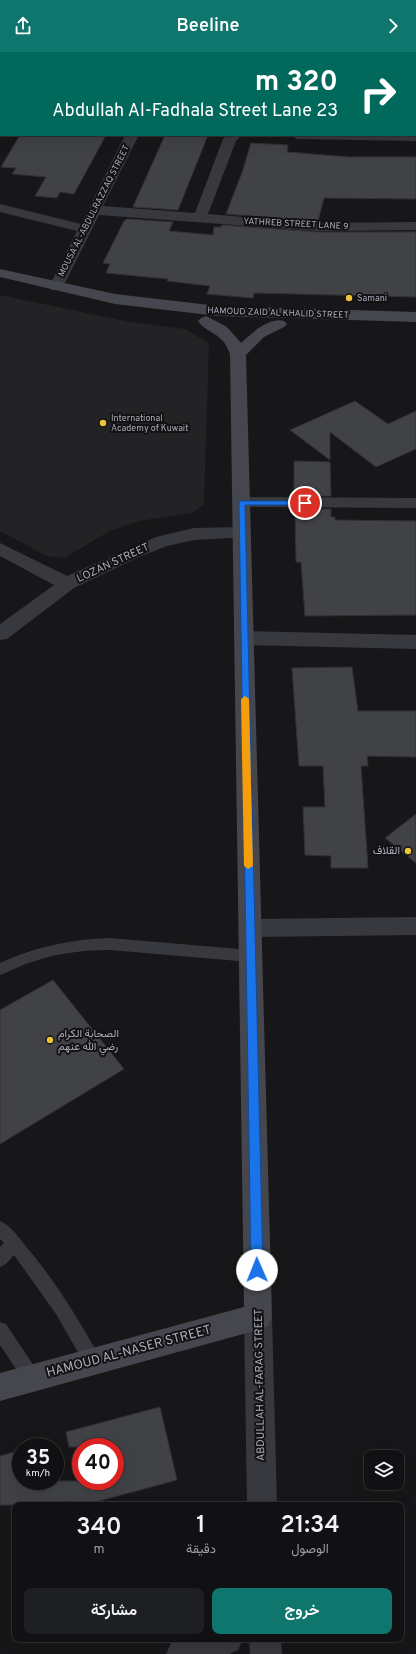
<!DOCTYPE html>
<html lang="ar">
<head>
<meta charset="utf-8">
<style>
	body { margin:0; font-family:Overpass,Vazirmatn,sans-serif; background:#1e1f21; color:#f1f3f6; direction:rtl; height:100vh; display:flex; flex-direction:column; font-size:15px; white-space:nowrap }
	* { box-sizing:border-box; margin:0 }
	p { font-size:13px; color:#9c9da0 }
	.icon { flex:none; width:22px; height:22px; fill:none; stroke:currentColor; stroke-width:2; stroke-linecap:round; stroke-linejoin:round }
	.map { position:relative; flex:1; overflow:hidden; direction:ltr }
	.drawer { position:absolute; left:12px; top:1450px; width:392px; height:140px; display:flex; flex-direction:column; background:#111113; border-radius:8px; box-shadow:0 4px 16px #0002,0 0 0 1px #303133; direction:rtl }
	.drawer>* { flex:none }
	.top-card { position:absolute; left:0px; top:0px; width:416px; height:84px; box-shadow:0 4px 16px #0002,0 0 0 1px #303133; direction:rtl; background:#00695c; color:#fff; overflow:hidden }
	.tools { position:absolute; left:364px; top:1398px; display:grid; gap:8px }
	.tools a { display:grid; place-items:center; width:40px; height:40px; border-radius:8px; background:#111113; box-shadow:0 4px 16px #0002,0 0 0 1px #303133; font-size:20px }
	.speed { position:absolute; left:12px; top:1386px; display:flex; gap:8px; font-size:20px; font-weight:700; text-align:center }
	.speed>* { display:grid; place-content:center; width:52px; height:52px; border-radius:50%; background:#111113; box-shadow:0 4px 16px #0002,0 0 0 1px #303133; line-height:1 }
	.speed small { font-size:10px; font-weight:400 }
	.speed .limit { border:6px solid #d22; background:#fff; color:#111 }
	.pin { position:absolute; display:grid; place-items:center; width:34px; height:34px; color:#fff; margin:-17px; border:2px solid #fff; border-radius:50%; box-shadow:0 1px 4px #0007 }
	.me { position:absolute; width:44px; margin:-22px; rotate:359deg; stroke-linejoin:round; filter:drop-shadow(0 0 3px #0008) }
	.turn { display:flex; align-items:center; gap:14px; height:84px; padding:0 12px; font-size:18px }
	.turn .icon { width:52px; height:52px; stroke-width:2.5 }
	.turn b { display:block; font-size:28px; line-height:34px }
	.eta { display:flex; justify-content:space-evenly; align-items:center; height:68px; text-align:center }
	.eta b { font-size:24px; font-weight:600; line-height:28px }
	.button { display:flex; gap:8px; margin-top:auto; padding:8px 12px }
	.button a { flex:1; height:46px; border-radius:8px; background:#0f766e; color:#fff; font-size:16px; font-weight:600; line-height:46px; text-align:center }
	.button a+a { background:#1e1f21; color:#f1f3f6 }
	header { display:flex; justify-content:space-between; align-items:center; height:52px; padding:0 12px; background:#0f766e; color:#fff; font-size:18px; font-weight:600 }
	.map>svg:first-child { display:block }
</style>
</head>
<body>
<header><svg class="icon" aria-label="forward" viewBox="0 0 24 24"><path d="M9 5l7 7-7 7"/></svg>Beeline<svg class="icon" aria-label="share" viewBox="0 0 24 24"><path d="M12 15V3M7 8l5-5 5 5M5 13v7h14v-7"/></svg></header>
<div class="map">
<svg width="416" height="1602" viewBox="0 0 416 1602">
	<rect width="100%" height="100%" fill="#171719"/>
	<path fill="#232326" d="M 0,243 L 130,270 L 185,277 L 209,291 L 204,452 L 192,461 L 139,469 L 110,479 L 64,506 L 47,504 L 0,479 Z"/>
	<path fill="#414246" stroke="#323135" d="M 20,83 L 85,83 L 105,85 L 74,142 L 60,140 L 57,146 L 35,144 L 46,125 L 12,122 L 16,116 L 1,115 Z
		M 165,83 L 208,83 L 178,158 L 133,155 Z
		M 251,91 L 288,93 L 287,100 L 350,105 L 416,105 L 416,147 L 324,146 L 318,169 L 226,162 L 243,118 Z
		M 127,167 L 173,170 L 169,179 L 213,183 L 214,175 L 221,175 L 222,173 L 319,180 L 416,180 L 416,245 L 254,241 L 253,246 L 207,242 L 210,234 L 167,229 L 168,227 L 106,221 L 110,212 L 103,211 L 124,169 Z
		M 355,349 L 388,372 L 416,359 L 416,397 L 376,415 L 330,380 L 330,408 L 290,378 Z
		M 294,409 L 330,410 L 331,444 L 294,444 Z
		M 295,457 L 331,457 L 331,465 L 335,465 L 335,468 L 416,469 L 416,563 L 305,564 L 301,510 L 296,510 Z
		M 352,615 L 358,659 L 416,659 L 416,705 L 367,704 L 368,714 L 361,714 L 368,816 L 331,816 L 331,804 L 305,803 L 303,755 L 325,755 L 323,714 L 299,714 L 292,616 Z
		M 416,762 L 416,811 L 385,786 Z
		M 53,928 L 124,1017 L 0,1092 L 0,958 Z
		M 160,1355 L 177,1428 L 84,1453 L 0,1453 L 0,1404 L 21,1398 L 21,1429 L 115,1429 L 115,1395 L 69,1395 L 66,1380 Z"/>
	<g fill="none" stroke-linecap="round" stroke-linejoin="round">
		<path fill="#38393e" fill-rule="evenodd" d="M 246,0 L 254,0 L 245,1 Z
			M 281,0 L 289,0 L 280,1 Z
			M 110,886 L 250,898 L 255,900 L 257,904 L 255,908 L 250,910 L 110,898 C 83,898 58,901 32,910 C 21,913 11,919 0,923 L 0,911 C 35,895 71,887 110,886 Z
			M 0,1169 C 10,1173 17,1183 24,1192 C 53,1226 77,1264 99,1304 L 101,1310 L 99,1316 L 93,1318 L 87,1316 L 56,1262 L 14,1203 L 6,1212 L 0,1215 L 0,1195 L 4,1191 L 0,1187 Z
			M 0,1270 L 6,1272 L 38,1320 L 40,1326 L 38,1332 L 32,1334 L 26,1332 L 0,1293 Z"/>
		<path fill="#38393e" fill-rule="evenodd" d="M 167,0 L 179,0 L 179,1 L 167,1 Z
			M 415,22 L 416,22 L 416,30 L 415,30 Z
			M 0,63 L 1,63 L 0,73 Z
			M 415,81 L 416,89 L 297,87 L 290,83 L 415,83 Z
			M 125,83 L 139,83 L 103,154 L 195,161 L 223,87 L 227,83 L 242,83 L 236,89 L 208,162 L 319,171 L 416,170 L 416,178 L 319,179 L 99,163 L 63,235 L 61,238 L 51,238 L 49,235 L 77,179 L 0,160 L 0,152 L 81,172 Z
			M 241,445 L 416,446 L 416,456 L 241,455 L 235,454 L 232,450 L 235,446 Z
			M 242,475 L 248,477 L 251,481 L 248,485 L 194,488 L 167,494 L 139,505 L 74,536 L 7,587 L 0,588 L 0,572 L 54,533 L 0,504 L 0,491 L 67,524 L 156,485 L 194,476 Z
			M 244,579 L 416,583 L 416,597 L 244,593 L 237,591 L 234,586 L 237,581 Z
			M 416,865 L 416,883 L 250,885 L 242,882 L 239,876 L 242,870 L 250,867 Z
			M 258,1252 L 268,1256 L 272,1265 L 277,1453 L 247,1453 L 244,1265 L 248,1256 Z
			M 180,1587 L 243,1587 L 238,1598 L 229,1602 L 166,1602 L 171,1591 Z
			M 249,1587 L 281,1587 L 282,1602 L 250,1602 Z"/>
		<path fill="#46474e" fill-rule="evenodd" d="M 0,217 L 115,242 L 218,254 L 416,260 L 416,270 L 218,264 L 115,252 L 0,225 Z
			M 206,264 L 227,275 L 241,291 C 252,281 269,265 284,269 L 287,272 L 284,275 L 264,285 L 246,303 L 272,1265 L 268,1274 L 258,1278 L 0,1349 L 0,1321 L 244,1255 L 230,302 C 222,279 208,283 198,269 L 201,266 Z"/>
	</g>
	<path fill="#1a73e8" stroke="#114b97" d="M 239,449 L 305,449 L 309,451 L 305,453 L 245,453 L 263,1218 L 261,1222 L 257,1224 L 253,1222 L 251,1218 Z"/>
	<path fill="#f59e0b" d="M 245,644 L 249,647 L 253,814 L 248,817 L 244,814 L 241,647 Z"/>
	<g fill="#eec33a" stroke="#121214" stroke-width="1.5">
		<circle cx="349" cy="246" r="4"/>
		<circle cx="103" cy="371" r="4"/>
		<circle cx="408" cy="799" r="4"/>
		<circle cx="50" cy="988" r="4"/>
	</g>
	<g text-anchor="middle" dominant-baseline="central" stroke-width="4" stroke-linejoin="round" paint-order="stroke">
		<g font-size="9" fill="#aaadb9" stroke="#121214">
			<text transform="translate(94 159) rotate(-63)">MOUSA AL-ABDULRAZZAQ STREET</text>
			<text transform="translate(296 172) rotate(3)">YATHREB STREET LANE 9</text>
			<text transform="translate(278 261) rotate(2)">HAMOUD ZAID AL KHALID STREET</text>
		</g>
		<g font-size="9" fill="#aaadb9" stroke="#121214" text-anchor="start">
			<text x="357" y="246">Samani</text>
			<text x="111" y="366">International<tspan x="111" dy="10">Academy of Kuwait</tspan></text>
		</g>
		<g font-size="11" fill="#aaadb9" stroke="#121214">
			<text transform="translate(113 511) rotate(-25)">LOZAN STREET</text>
			<text transform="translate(260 1333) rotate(-91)">ABDULLAH AL-FARAG STREET</text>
		</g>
		<g font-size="11" fill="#aaadb9" stroke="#121214" text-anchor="end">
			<text x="400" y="799">القلاف</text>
			<text x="58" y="982" text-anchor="start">الصحابة الكرام<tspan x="58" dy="13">رضي الله عنهم</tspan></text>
		</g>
		<g font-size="13" fill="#aaadb9" stroke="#121214">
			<text transform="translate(129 1300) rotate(-15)">HAMOUD AL-NASER STREET</text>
		</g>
	</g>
</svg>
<div class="tools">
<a><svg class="icon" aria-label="layers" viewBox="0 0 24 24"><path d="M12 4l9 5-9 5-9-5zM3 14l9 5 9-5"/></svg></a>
</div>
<div class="speed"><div>35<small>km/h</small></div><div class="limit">40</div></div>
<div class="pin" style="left:305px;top:451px;background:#d93025"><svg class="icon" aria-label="arrive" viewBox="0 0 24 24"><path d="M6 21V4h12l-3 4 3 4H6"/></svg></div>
<svg class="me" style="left:257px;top:1218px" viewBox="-20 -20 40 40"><circle r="19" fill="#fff"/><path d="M0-13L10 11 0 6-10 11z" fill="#1a73e8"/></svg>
<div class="top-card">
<div class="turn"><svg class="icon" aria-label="right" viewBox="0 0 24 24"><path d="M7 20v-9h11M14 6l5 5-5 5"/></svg><div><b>320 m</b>Abdullah Al-Fadhala Street Lane 23</div></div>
</div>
<section class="drawer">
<div class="eta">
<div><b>21:34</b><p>الوصول</p></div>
<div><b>1</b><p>دقيقة</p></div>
<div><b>340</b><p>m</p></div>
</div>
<div class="button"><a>خروج</a><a>مشاركة</a></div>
</section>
</div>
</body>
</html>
